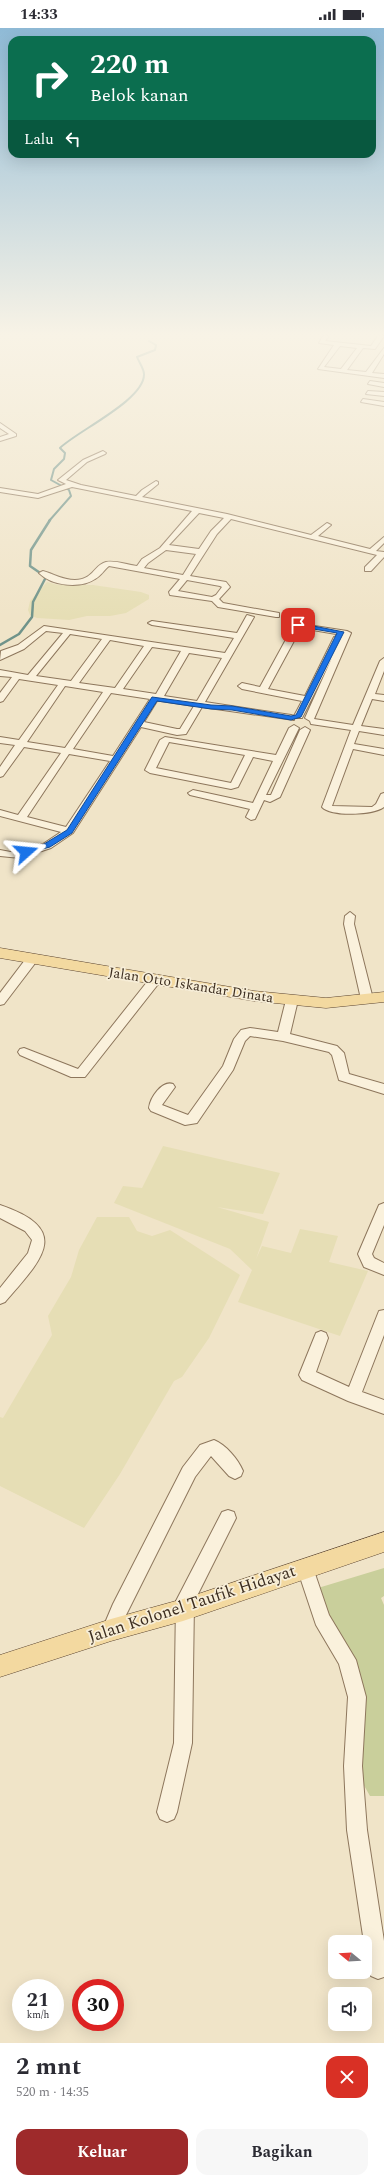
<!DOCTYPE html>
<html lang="id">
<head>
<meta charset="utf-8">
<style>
	body { margin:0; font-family:Spectral,serif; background:#f7f7f7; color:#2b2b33; height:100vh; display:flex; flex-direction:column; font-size:15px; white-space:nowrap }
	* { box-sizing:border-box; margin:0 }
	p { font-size:13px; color:#7c7c81 }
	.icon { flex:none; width:22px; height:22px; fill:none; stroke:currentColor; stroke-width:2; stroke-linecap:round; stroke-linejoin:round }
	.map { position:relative; height:2015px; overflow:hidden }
	.side { display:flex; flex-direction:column; background:#fff; flex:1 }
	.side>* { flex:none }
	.banner { position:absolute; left:8px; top:8px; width:368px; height:122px; border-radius:12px; box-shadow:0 4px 16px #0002; background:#0b6e4f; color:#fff; overflow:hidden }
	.needle { width:26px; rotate:288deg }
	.controls { position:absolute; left:328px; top:1907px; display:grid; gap:8px }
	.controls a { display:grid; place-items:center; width:44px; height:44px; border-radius:8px; background:#fff; box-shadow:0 4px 16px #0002; font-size:20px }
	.speed { position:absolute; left:12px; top:1951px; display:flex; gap:8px; font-size:20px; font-weight:700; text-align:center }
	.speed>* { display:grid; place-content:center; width:52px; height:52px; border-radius:50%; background:#fff; box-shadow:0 4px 16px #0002; line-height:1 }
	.speed small { font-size:10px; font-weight:400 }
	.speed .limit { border:6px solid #d22; background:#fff; color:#111 }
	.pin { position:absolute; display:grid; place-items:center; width:34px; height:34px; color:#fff; margin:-17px; border-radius:8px; box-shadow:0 2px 6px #0006 }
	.me { position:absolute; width:44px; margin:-22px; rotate:72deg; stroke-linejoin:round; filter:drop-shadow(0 0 3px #0008) }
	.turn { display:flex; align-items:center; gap:14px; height:84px; padding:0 16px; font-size:18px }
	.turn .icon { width:52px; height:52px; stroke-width:2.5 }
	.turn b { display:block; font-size:28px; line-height:34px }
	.then { display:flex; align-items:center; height:38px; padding:0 16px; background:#0003; gap:8px; font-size:15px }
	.round { display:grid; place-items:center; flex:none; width:42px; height:42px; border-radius:12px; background:#f7f7f7 }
	.head { display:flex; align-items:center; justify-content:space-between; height:68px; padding:0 16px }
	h1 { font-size:24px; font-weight:700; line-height:30px }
	.button { display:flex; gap:8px; margin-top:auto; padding:8px 16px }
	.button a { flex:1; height:46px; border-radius:12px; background:#9e2a2b; color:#fff; font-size:16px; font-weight:700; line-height:46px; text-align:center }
	.button a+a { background:#f7f7f7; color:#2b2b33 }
	.status { display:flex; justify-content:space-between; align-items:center; height:28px; padding:0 20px; background:#fff; direction:ltr }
	.status svg { height:11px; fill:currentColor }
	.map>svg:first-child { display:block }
</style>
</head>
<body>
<div class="status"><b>14:33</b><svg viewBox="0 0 49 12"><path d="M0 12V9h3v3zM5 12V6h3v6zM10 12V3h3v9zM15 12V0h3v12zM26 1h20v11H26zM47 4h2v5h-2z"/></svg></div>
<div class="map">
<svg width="384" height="2015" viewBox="0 0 384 2015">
	<rect width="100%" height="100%" fill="#f0e4c8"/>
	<path fill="#e6deb5" d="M 47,554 L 58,557 L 93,557 L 141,564 L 149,567 L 149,571 L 126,585 L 110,588 L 87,588 L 69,592 L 37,590 L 30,587 L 28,582 L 30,573 Z
		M 163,1118 L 280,1145 L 263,1186 L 217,1179 L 269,1194 L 256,1231 L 262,1218 L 291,1225 L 300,1201 L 338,1208 L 329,1234 L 368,1243 L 340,1308 L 238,1274 L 252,1242 L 230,1221 L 114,1175 L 123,1158 L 142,1160 Z
		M 97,1189 L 129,1189 L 137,1203 L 152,1208 L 170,1202 L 240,1247 L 209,1310 L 182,1349 L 174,1353 L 120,1446 L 84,1500 L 0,1458 L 0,1389 L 3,1390 L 52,1307 L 48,1288 L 71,1249 L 79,1222 Z"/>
	<path fill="#c9cf9b" d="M 384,1540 L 384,1568 L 381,1570 L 384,1577 L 384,1768 L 370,1768 L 353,1738 L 356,1699 L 318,1560 Z"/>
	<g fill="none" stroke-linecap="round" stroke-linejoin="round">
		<path stroke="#6f938a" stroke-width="2" d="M 49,493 L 71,468 L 69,462 L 51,452 L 54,441 L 64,431 L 65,425 L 60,420 C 77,403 145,372 144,346 C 144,341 139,334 137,329 L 155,322 L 156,317 L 149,313"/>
		<path stroke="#6f938a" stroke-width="2.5" d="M 0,617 L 19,606 L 32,589 L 33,574 L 46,549 L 30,538 L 31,522 L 50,492"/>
		<g stroke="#8d765c" stroke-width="2">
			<path id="minor" d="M 323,308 L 329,308 L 325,313 L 371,318 L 378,308 L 384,308 L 375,321 L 363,320 L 347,342 L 366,344 L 384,320 L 384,326 L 372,345 L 384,346 L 384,350 L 318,341 L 334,317 L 319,315 ZM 340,318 L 357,320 L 341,341 L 324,339 Z
				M 370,353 L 384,355 L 384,359 L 368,356 Z
				M 368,363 L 384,364 L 384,368 L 366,366 Z
				M 363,371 L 384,374 L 384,378 L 361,374 Z
				M 0,395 L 16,406 L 16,408 L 0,413 L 0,409 L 9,406 L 0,400 Z
				M 103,423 L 106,425 L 105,426 L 87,434 L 66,452 L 81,457 L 136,468 L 142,462 L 156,453 L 158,454 L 158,456 L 142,469 L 227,486 L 311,507 L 327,495 L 331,497 L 318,508 L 370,521 L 384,509 L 384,515 L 376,523 L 384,524 L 384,529 L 371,543 L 365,543 L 365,539 L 377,527 L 231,491 L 217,506 L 190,548 L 226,554 L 230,559 L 219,571 L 223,575 L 279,585 L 279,589 L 276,589 L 218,579 L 212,573 L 170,567 L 169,564 L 180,551 L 109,538 C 104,542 101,548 95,551 C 80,561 52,558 39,545 L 43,543 C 54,546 63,552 75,552 C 93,552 94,537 106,534 C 115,532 128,537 137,538 L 142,531 L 160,520 L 192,483 L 72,459 L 38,470 L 0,464 L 0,460 L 38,466 L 66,456 L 58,452 L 83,432 ZM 199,485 L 224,490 L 211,503 L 199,521 L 169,517 ZM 166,522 L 196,526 L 183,547 L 144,540 L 148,535 ZM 187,552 L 220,558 L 222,559 L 216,567 L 212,569 L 178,563 Z
				M 247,587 L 254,589 L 205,674 L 291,687 L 294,688 L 294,692 L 202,679 L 186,706 L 177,707 L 141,699 L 73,805 L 51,820 L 20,830 L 0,828 L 0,822 L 16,825 L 43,816 L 61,804 L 0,788 L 0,782 L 18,787 L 61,725 L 24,719 L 3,748 L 0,749 L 0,739 L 15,717 L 0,715 L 0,709 L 19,712 L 58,657 L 19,651 L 3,673 L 0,674 L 0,665 L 12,649 L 0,648 L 0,642 L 28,647 L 63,605 L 46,603 L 24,621 L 0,632 L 1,623 L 18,617 L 44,598 L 225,625 L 234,610 L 152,597 L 148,595 L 152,593 L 237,605 ZM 70,606 L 102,611 L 71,653 L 36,648 ZM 110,612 L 144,618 L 115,660 L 79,655 ZM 152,619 L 181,623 L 156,666 L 123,661 ZM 189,625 L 222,630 L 197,673 L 164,668 ZM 65,658 L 103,664 L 65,720 L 27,714 ZM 111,665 L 150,671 L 113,728 L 73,721 ZM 157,673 L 161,673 L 194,678 L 180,701 L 177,701 L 144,694 ZM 69,726 L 110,733 L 66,799 L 27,789 Z
				M 295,595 L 347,603 L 351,605 L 314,691 L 353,697 L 380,633 L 384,630 L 384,643 L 375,666 L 384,667 L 384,673 L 372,671 L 361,698 L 384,701 L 384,707 L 359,703 L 354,716 L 384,721 L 384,727 L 353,721 L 332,778 L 372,779 L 376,776 L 381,766 L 384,765 L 384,779 C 374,787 331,789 322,779 L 351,702 L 311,696 L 310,693 L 305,690 L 332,630 L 302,690 L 296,690 L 294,688 L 302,673 L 242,661 L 238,658 L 242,655 L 260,659 ZM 301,600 L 342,607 L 334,609 L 305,668 L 268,661 Z
				M 294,697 L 299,700 L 266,767 L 271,767 L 300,702 L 305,699 L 310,702 L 280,769 L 270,774 L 264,772 L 255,791 L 251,792 L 246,789 L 250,781 L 190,767 L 188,765 L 193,762 L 253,775 L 273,733 L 253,729 L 238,759 L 231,761 L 150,745 L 145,742 L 160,712 L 165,709 L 276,727 L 289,700 ZM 169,714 L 245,727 L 231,755 L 156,740 Z
				M 350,884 L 355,888 L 354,896 L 373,971 L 367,975 L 361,971 L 344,896 L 345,888 Z
				M 32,927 L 38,931 L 36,934 L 4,976 L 0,977 L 0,965 L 28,928 Z
				M 155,948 L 161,952 L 159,955 L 85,1049 L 71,1049 L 20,1027 L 18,1024 L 20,1021 L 24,1020 L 78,1041 L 151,949 Z
				M 292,968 L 298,972 L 290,1006 L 337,1018 L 344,1025 L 349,1046 L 384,1056 L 384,1066 L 339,1052 L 332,1027 L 329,1024 L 283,1013 L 250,1008 L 245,1013 L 233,1042 L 197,1095 L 185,1097 L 151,1083 L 149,1080 C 150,1070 162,1052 173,1056 L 175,1059 L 162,1077 L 188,1087 L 223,1038 L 234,1011 L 241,1002 L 250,1000 L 278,1004 L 286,972 Z
				M 384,1175 L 384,1197 L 372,1226 L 374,1230 L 384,1235 L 384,1247 L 364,1239 L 358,1226 L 379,1177 Z
				M 0,1177 C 74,1202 41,1232 5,1274 L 0,1276 L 0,1260 L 28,1225 L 32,1212 L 25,1203 L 0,1190 Z
				M 384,1282 L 384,1307 L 362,1364 L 384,1372 L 384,1386 L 348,1373 L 302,1352 L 299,1347 L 314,1310 L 316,1305 L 321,1303 L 326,1305 L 328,1310 L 316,1344 L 349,1359 L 377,1288 L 379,1283 Z
				M 214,1412 C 226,1417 238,1431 243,1443 L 241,1448 L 235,1451 L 229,1448 L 211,1428 L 195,1449 L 126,1587 L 117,1608 L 111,1611 L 105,1608 L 102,1602 L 113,1576 L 183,1439 L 200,1417 Z
				M 228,1482 L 234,1484 L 236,1490 L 194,1574 L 192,1715 L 177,1784 L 174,1791 L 167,1794 L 160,1791 L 157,1784 L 174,1715 L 176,1573 L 222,1484 Z
				M 305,1532 L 311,1534 L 329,1587 L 356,1632 L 366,1669 L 362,1738 L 367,1802 L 384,1913 L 384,1949 L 378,1951 L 371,1948 L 368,1941 L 347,1802 L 344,1738 L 348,1669 L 339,1636 L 316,1597 L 297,1540 L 299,1534 Z"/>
		</g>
		<g stroke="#5b4430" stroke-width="1">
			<path id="major" d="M 0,920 L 254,963 L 326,970 L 384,964 L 384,974 L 326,980 L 254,973 L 0,930 Z
				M 384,1504 L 384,1524 L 183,1593 L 111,1613 L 0,1649 L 0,1627 L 111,1591 L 183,1571 Z"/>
		</g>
		<use href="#minor" fill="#faf1dc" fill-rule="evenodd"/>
		<use href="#major" fill="#f3d9a0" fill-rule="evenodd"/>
	</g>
	<linearGradient id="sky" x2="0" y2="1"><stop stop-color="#8fbad6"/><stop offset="0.52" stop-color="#f8f3e6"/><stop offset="1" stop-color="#f8f3e6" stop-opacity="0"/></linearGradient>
	<rect width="384" height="590" fill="url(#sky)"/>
	<path fill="#1a73e8" stroke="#114b97" d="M 298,595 L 344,604 L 301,689 L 291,692 L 232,682 L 211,681 L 157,673 L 72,805 L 50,819 L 23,826 L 23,823 L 44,816 L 67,802 L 152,669 L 211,677 L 232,678 L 291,688 L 296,687 L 337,605 L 296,598 Z"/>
	<g text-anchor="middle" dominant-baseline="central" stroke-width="3.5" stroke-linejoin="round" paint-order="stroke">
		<g font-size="14" fill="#3d2e20" stroke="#f7eed8">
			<text transform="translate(191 957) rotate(9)">Jalan Otto Iskandar Dinata</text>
		</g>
		<g font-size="17" fill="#3d2e20" stroke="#f7eed8">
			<text transform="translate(192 1576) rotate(-18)">Jalan Kolonel Taufik Hidayat</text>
		</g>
	</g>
</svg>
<div class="controls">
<a><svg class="needle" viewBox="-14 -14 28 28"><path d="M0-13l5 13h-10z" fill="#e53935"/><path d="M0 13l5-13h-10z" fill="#7c7c81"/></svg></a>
<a><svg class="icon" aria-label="sound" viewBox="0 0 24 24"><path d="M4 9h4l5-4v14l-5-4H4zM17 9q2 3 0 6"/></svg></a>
</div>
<div class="speed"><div>21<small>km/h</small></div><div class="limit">30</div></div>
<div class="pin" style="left:298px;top:597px;background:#d93025"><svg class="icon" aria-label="arrive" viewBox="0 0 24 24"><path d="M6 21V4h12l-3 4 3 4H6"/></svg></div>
<svg class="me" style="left:26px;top:824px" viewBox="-20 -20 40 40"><path d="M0-17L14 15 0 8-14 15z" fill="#1a73e8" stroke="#fff" stroke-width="4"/></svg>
<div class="banner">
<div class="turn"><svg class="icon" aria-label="right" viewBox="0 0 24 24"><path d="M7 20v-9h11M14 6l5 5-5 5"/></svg><div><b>220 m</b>Belok kanan</div></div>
<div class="then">Lalu<svg class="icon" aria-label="left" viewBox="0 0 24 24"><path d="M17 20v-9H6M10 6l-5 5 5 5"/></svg></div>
</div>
</div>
<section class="side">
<div class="head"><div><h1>2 mnt</h1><p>520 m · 14:35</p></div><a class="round" style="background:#d93025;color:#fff"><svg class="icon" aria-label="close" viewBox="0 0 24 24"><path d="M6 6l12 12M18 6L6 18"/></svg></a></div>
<div class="button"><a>Keluar</a><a>Bagikan</a></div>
</section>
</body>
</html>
